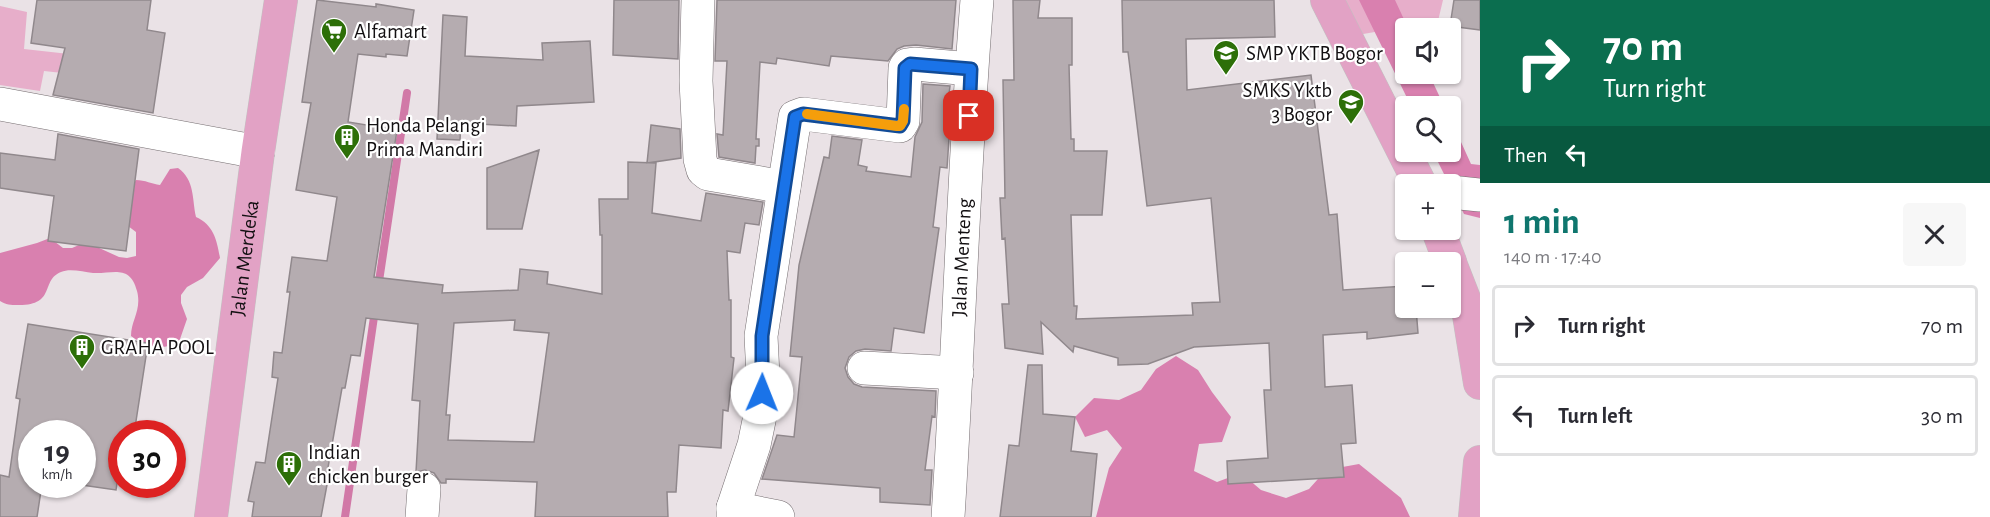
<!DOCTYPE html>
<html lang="en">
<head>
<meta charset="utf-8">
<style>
	body { margin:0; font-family:"Alegreya Sans",sans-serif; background:#f7f7f7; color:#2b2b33; height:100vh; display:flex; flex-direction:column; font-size:22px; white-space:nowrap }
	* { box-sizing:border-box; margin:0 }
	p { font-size:20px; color:#7c7c81 }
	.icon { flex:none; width:33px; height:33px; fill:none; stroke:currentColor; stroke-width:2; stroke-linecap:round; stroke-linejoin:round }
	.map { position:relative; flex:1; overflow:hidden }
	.drawer { display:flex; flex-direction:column; background:#fff; width:510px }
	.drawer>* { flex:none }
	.banner { background:#0b6e4f; color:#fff; overflow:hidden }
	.fabs { position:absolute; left:1395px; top:18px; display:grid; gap:12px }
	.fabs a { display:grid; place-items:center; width:66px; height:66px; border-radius:6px; background:#fff; box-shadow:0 2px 4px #0004; font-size:30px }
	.speed { position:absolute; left:18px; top:420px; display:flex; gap:12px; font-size:30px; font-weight:700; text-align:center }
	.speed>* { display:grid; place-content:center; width:78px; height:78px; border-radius:50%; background:#fff; box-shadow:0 2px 4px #0004; line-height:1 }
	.speed small { font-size:15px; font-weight:400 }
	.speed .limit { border:9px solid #d22; background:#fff; color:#111 }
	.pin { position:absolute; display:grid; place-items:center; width:51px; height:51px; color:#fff; margin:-26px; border-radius:12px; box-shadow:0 3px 9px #0006 }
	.me { position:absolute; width:66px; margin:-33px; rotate:1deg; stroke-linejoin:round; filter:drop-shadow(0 0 4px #0008) }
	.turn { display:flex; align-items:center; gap:21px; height:126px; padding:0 24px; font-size:27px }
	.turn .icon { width:78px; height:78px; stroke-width:2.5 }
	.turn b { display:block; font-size:42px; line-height:51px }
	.then { display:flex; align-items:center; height:57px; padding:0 24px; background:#0003; gap:12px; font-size:22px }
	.round { display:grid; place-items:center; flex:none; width:63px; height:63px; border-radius:6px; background:#f7f7f7 }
	.head { display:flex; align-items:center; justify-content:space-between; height:102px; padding:0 24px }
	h1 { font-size:36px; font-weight:600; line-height:45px; color:#0f766e }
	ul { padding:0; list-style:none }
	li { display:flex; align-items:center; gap:18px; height:81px; margin:0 12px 9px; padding:0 12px; border:3px solid #e1e1e2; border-radius:6px }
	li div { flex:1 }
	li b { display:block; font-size:22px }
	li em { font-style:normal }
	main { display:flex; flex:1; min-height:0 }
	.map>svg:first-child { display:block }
</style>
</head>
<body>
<main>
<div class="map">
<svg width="1480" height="517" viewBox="0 0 1480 517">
	<rect width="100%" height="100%" fill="#eae2e6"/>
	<path fill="#e7aeca" d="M 1327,0 L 1443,0 L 1438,21 L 1346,37 Z
		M 0,6 L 27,12 L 24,49 L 87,56 L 81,75 L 44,71 L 40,91 L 0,85 Z"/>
	<path fill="#d980af" d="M 1359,0 L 1395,0 L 1408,28 L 1406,28 L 1406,74 L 1429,74 L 1444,106 L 1411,106 Z
		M 1451,120 L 1471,164 L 1480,165 L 1480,218 L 1464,214 L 1433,152 L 1450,152 Z
		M 178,168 C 195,180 192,199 196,217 C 214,225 217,241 220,258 L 203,278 L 187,287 L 181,295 L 181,303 L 187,319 L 179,342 C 162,351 146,347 131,336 C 131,320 142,310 137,291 C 130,264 113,274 93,273 C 83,272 70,268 61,272 C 40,280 57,306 17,305 C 11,305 6,305 0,301 L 0,253 L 37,243 L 50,238 L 63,248 L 72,248 L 79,245 L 97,247 L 119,257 L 127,258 L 136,256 L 136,232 L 128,226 L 131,187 L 136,180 C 145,180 152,184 160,185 L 170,169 Z
		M 1176,356 L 1198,370 L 1212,392 L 1231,417 L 1222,442 L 1199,444 L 1194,471 L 1217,482 L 1241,473 L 1261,490 L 1286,498 L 1309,489 L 1326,470 L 1359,464 L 1401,498 L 1410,517 L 1096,517 L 1109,468 L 1122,448 L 1107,430 L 1085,437 L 1075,417 L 1094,398 L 1119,400 L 1141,390 L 1156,369 Z"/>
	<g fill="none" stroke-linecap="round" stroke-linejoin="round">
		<path stroke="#d179a7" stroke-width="8" d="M 378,288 L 407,93
			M 345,517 L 375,310"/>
	</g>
	<path fill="#b5acb0" stroke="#90888c" stroke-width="1.5" fill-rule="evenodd" d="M 37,0 L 151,0 L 147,30 L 165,33 L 153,113 L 53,95 L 65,48 L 31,43 Z
		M 317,0 L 376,7 L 376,4 L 414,10 L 407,56 L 386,54 L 386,57 L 358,54 L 348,122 L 397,130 L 374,277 L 443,285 L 442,293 L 518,290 L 520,269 L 548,272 L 547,284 L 602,294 L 602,235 L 600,235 L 599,199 L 628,199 L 628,162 L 656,163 L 652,213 L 701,221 L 706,193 L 763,202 L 759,225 L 745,223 L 740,253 L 727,251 L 729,300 L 731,300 L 731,357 L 734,358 L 728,411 L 723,410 L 721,448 L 679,445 L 676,492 L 667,492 L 668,517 L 535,517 L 537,482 L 446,479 L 446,483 L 441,483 L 434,473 L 425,470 L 416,472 L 420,401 L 412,400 L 418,324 L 366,318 L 360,356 L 351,355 L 345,388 L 342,388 L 327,473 L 329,474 L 321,517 L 252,517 L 254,502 L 248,501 L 256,462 L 265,463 L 278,378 L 272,377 L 274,352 L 282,353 L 290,292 L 287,292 L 292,257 L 327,261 L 337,197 L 296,190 L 311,103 L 302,102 ZM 515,320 L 514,330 L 549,333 L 534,442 L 448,440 L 450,415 L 446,415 L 454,323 Z
		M 614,0 L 679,0 L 678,59 L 613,55 Z
		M 717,0 L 956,0 L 952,49 L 916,45 L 904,46 L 897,49 L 888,61 L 831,56 L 829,66 L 777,58 L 776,64 L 760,62 L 756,139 L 759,139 L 759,146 L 756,146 L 755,163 L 719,157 L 717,134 L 723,135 L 727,61 L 715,61 Z
		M 1013,0 L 1040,0 L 1038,18 L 1072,18 L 1072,65 L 1069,65 L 1071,139 L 1074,139 L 1074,151 L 1107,151 L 1102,215 L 1071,215 L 1074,306 L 1077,306 L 1076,319 L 1193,315 L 1192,303 L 1220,302 L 1211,198 L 1147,206 L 1128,52 L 1123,52 L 1122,0 L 1274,0 L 1275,37 L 1186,39 L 1187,90 L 1311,75 L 1329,215 L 1337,214 L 1343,290 L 1406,286 L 1406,308 L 1416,308 L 1418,333 L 1367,339 L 1367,332 L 1323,335 L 1325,387 L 1352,385 L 1356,443 L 1341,444 L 1344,477 L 1228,484 L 1227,461 L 1268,458 L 1264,390 L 1271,390 L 1269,343 L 1194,347 L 1148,364 L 1118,365 L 1118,358 L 1074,346 L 1073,352 L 1041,322 L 1043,354 L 1005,348 L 1002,304 L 1009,304 L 1005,238 L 1002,239 L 1000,198 L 1005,198 L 1003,80 L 1014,80 Z
		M 1454,0 L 1480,0 L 1480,30 L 1450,26 Z
		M 443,15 L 467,17 L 465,56 L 543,60 L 542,43 L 590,41 L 594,102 L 517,106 L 516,126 L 461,123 L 460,140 L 437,139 Z
		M 923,84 L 950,86 L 949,94 L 952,94 L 947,168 L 940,167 L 933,227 L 939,228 L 924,333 L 894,328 L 891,351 L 865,349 L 856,351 L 849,357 L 845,368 L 848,377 L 854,384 L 862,387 L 936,391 L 935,417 L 932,416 L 925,470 L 932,470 L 930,505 L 880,502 L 880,488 L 762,479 L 777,435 L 794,437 L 802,357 L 790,356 L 799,265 L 824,157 L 829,158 L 832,136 L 862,140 L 858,165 L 867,167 L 866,171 L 911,177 L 915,137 L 922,122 Z
		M 651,125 L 680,129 L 681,158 L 647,163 Z
		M 58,134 L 139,149 L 126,251 L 48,241 L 54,196 L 0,188 L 0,153 L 55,160 Z
		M 539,150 L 522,229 L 487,229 L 487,168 Z
		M 28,324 L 148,343 L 134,434 L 122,434 L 122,450 L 116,490 L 82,485 L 82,434 L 32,434 L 32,484 L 42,484 L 37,517 L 0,517 L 0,475 L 9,477 L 20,399 L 16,398 Z
		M 1028,365 L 1042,365 L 1043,414 L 1075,417 L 1071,451 L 1097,454 L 1091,517 L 1000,517 L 1009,445 L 1019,446 Z"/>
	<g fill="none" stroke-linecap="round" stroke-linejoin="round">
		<g stroke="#756e71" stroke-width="34">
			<g id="minor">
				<path d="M 698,0 L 696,81 L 700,159 L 703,170 L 708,174 L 784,187"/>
				<path d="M 0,104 L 258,152"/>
				<path d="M 1450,192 L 1480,195"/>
				<path d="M 864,368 L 957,373"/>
				<path d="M 733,508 L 778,517"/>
				<path d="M 422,517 L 424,489"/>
				<path d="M 733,517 L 733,508 L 754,445 L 761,411 L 763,376 L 761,336 L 795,117 L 803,114 L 900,126 L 903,121 L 905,68 L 907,65 L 914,64 L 971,69"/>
				<path id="s1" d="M 948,517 C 959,345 963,172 977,0"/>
			</g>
		</g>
		<g stroke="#c2c1c1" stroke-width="34">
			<g id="major">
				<path d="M 1327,0 L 1420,184"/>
				<path d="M 1438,230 L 1450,262"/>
				<path d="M 1450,263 L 1468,309 L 1480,383"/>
				<path id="s2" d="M 211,517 L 258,152 L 281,0"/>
				<path d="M 1475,517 L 1480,462"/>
			</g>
		</g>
		<use href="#minor" stroke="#fff" stroke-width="33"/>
		<use href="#major" stroke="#e2a2c5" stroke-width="33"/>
	</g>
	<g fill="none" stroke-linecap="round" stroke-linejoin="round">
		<g stroke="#114b97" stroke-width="15">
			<path id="route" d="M 762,393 L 762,336 L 795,117 L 803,114 L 900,126 L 903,121 L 905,68 L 910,64 L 971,69 L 969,116"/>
		</g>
		<use href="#route" stroke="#1a73e8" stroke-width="10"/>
		<path stroke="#f59e0b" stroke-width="10" d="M 807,114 L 897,126 L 900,126 L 903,121 L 904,109"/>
	</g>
	<defs>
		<g id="supermarket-pin" transform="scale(1.35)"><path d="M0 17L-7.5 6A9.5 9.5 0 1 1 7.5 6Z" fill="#2d6f08" stroke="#fff"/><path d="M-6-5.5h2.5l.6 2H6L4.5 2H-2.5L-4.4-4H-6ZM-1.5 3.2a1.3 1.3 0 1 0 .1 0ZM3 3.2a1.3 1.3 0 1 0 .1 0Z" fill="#fff"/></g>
		<g id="school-pin" transform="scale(1.35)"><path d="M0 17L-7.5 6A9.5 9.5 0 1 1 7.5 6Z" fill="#2d6f08" stroke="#fff"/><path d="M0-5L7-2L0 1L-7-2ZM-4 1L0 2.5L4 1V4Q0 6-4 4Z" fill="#fff"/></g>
		<g id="building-pin" transform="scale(1.35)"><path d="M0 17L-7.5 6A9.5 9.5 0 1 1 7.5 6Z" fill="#2d6f08" stroke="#fff"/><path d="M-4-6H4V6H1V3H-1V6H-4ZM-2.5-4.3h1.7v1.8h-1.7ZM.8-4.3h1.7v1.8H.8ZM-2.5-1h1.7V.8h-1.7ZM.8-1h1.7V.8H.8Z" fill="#fff"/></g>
	</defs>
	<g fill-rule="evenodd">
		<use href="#supermarket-pin" x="334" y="31"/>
		<use href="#school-pin" x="1226" y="53"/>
		<use href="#school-pin" x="1351" y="102"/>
		<use href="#building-pin" x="347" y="137"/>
		<use href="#building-pin" x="82" y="347"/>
		<use href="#building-pin" x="289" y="464"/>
	</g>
	<g text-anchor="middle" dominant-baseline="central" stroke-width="4.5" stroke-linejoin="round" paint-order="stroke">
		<g font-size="21" fill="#131012" stroke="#fff" text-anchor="start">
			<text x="354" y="31">Alfamart</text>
			<text x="1246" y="53">SMP YKTB Bogor</text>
			<text x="1332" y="90" text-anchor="end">SMKS Yktb<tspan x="1332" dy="24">3 Bogor</tspan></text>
			<text x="366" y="125">Honda Pelangi<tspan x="366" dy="24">Prima Mandiri</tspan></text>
			<text x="101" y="347">GRAHA POOL</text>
			<text x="308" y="452">Indian<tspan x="308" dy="24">chicken burger</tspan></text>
		</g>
		<g font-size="21" fill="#131012" stroke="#fff">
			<text stroke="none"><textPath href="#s2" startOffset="261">Jalan Merdeka</textPath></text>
			<text stroke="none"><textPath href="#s1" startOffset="260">Jalan Menteng</textPath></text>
		</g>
	</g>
</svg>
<div class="fabs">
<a><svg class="icon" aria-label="sound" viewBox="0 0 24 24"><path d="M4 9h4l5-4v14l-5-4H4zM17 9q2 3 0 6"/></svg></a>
<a><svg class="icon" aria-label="search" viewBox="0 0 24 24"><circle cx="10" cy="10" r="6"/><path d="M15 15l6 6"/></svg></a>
<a>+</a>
<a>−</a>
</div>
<div class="speed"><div>19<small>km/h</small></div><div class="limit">30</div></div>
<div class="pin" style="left:969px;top:116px;background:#d93025"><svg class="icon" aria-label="arrive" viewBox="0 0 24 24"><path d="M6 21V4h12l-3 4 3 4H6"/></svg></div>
<svg class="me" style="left:762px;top:393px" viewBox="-20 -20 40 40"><circle r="19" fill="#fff"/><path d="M0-13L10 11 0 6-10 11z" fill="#1a73e8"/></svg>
</div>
<section class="drawer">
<div class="banner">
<div class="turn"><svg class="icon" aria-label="right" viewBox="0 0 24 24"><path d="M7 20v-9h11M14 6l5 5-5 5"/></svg><div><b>70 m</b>Turn right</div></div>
<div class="then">Then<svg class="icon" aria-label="left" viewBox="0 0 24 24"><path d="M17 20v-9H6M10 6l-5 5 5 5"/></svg></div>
</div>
<div class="head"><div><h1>1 min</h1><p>140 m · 17:40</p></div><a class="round"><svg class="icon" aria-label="close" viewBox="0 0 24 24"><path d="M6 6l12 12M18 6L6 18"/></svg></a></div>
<ul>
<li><svg class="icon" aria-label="right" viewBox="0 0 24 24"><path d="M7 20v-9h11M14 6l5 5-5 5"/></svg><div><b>Turn right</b></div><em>70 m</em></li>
<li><svg class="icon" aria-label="left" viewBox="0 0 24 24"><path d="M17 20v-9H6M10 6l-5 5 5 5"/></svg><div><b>Turn left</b></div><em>30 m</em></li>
</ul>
</section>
</main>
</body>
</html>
